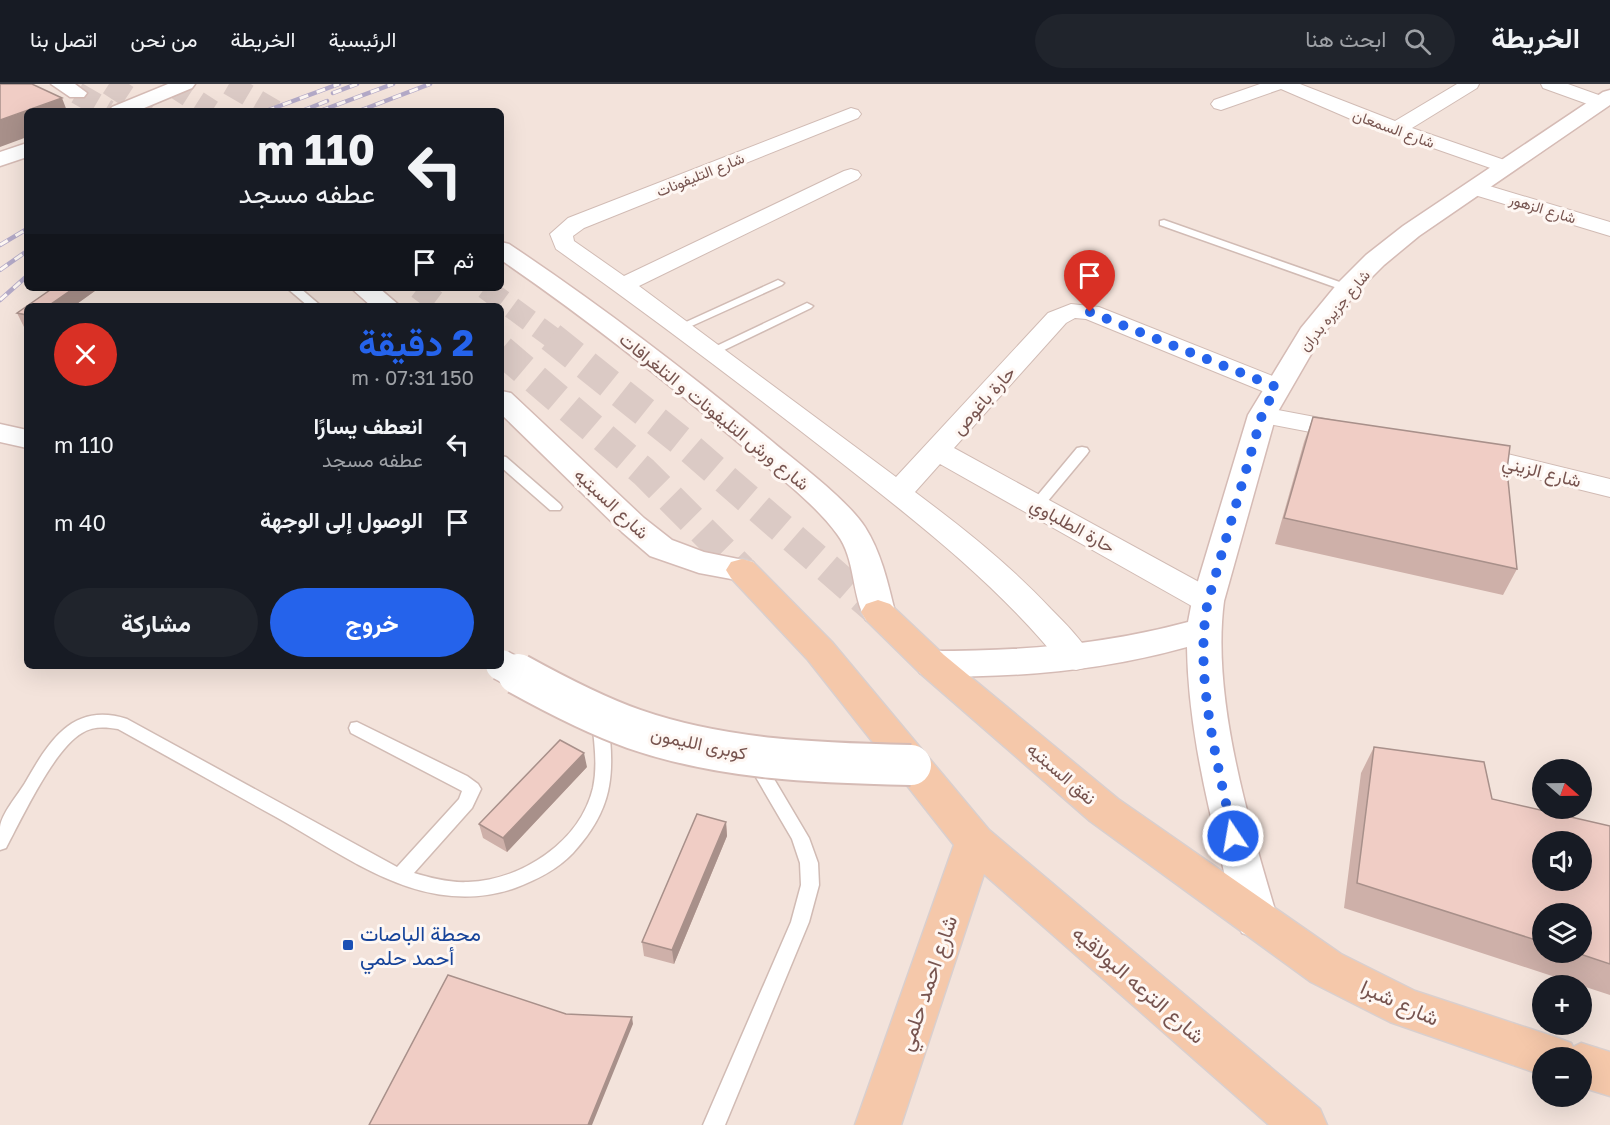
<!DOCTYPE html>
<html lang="ar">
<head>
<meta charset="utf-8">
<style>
	body { margin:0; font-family:"Golos Text",Vazirmatn,sans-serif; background:#20242c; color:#f1f3f6; direction:rtl; height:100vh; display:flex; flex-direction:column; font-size:22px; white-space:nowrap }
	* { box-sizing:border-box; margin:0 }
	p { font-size:20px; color:#9ea1a6 }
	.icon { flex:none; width:33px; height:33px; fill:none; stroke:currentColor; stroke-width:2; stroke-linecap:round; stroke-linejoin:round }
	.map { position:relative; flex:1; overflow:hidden; direction:ltr }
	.side { position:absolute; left:24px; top:219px; width:480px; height:366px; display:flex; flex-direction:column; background:#171b24; border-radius:9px; box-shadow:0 6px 24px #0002; direction:rtl }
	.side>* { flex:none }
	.hud { position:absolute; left:24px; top:24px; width:480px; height:183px; border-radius:9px; box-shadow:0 6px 24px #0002; direction:rtl; background:#171b24; color:#f1f3f6; overflow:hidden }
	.needle { width:39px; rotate:110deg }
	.tools { position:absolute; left:1532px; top:675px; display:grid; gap:12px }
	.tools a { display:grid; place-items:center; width:60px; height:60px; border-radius:50%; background:#171b24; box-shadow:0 6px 24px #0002; font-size:30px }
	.pin { position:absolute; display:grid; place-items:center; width:51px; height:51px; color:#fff; margin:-62px -26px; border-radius:50% 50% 50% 0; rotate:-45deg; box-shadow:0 0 6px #0007 }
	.pin .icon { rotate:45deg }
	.me { position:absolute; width:66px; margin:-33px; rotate:348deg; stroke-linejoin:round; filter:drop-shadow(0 0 4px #0008) }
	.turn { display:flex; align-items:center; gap:21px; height:126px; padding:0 30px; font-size:27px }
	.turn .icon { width:78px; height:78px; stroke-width:2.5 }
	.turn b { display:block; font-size:42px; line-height:51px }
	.then { display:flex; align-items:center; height:57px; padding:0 30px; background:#0003; gap:12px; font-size:22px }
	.round { display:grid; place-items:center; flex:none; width:63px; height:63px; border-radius:32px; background:#20242c }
	.summary { display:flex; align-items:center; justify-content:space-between; height:102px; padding:0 30px }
	h1 { font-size:36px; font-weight:700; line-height:45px; color:#2563eb }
	.button { display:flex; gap:12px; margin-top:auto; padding:12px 30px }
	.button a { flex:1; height:69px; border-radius:36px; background:#2563eb; color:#fff; font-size:24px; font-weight:700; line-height:69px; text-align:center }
	.button a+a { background:#20242c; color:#f1f3f6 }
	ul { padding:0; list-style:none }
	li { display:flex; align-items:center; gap:18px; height:78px; padding:0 30px }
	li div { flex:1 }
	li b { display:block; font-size:22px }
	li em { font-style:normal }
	header { display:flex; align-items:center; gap:36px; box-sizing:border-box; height:84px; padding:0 30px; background:#171b24; border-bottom:2px solid #363941 }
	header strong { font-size:28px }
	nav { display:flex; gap:33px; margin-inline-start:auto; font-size:21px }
	.search { width:420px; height:54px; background:#20242c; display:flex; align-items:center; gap:15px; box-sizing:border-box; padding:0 21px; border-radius:33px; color:#9ea1a6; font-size:22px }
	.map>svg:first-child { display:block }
</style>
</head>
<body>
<header>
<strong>الخريطة</strong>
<div class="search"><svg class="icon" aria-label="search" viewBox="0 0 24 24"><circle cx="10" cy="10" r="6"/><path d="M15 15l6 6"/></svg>ابحث هنا</div>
<nav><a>الرئيسية</a><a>الخريطة</a><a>من نحن</a><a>اتصل بنا</a></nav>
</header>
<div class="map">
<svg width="1610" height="1041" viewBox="0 0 1610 1041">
	<rect width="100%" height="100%" fill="#fcf2ec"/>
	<path fill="#f3e3db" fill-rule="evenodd" d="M 0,0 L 1610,0 L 1610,1041 L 0,1041 ZM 27,27 L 501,27 L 501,204 L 27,204 ZM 27,222 L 501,222 L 501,582 L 27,582 ZM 1542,686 L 1581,686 L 1581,724 L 1542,724 ZM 1542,758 L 1581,758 L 1581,796 L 1542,796 ZM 1542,830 L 1581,830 L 1581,868 L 1542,868 ZM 1542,902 L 1581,902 L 1581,940 L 1542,940 ZM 1542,974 L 1581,974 L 1581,1012 L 1542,1012 Z"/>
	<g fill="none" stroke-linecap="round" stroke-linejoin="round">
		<path stroke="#dbcac5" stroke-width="22" stroke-dasharray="22 11" stroke-linecap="butt" d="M 229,0 L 275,27
			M 77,9 L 108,27"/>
		<path stroke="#dbcac5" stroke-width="22" stroke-dasharray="22 11" stroke-linecap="butt" d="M 109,0 L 150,27
			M 170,0 L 212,27
			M 418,204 L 442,222
			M 485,204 L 553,254"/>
		<path stroke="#dbcac5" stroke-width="30" stroke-dasharray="30 15" stroke-linecap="butt" d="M 551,253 L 686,361 L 878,528
			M 501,266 L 644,388 L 742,486"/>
		<g stroke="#d1bbb4" stroke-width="3">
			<path id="lane" d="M 1164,136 L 1351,202 L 1353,204 L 1351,206 L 1343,206 L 1160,141 L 1160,137 Z
				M 778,196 L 784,199 L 782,201 L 685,245 L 677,245 L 675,243 Z
				M 287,204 L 300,204 L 321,222 L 308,222 Z
				M 807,219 L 813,222 L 811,224 L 718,269 L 710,269 L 708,266 Z
				M 1082,363 L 1087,364 L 1089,367 L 1087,370 L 1042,424 L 1032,424 L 1030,421 L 1032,418 L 1077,364 Z
				M 501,372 L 506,373 L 560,420 L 562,423 L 560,426 L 550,426 L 501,383 Z
				M 600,629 L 606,631 L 608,635 C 615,692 613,725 573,769 C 557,786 536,796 515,804 C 425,835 351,775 276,733 C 223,704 171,674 118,645 C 105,643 93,642 82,649 C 54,665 22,734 6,764 L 0,766 C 0,759 0,751 0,743 C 2,729 17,712 25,699 C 48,659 72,617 127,635 L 397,783 L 459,715 L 462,707 L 351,649 L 349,644 L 351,639 L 357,638 L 467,692 L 478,700 L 481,705 L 472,724 L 414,789 C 431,794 450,799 468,798 C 522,796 580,758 593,704 C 598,681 594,658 592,635 L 594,631 Z
				M 755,671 L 761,673 L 809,754 L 818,779 L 819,801 L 809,838 L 725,1041 L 703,1041 L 791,838 L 801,801 L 800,779 L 792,755 L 747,678 L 749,673 Z"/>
		</g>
		<g stroke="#d1bbb4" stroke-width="2">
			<path id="street" d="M 1260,0 L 1300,0 L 1395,37 L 1457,0 L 1479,0 L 1477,4 L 1412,44 L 1513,79 L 1516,83 L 1513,87 L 1506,89 L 1499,87 L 1353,36 L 1281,5 L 1221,26 L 1214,24 L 1211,20 L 1214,16 Z
				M 1541,0 L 1568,0 L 1607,14 L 1610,18 L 1607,22 L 1593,22 L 1543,4 Z
				M 851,24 L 858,26 L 861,30 L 858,34 L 584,144 L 573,152 L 574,157 L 624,192 L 844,87 L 851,85 L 858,87 L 861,91 L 858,95 L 639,202 L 896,393 L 1048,229 L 1071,220 L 1099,223 L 1285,297 L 1289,303 L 1285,309 L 1276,311 L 1267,309 L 1086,235 L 1075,234 L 1066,239 L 954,364 L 1219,509 L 1224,517 L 1219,525 L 1208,528 L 1197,525 L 940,380 L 915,408 C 963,444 1010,481 1051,525 C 1066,540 1082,556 1092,574 L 1088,583 L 1076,586 L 1064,583 C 997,499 913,435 829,369 C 739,299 649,231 556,165 L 550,150 L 568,134 Z
				M 1476,98 L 1610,138 L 1610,152 L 1468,109 L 1465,104 L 1468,99 Z
				M 1262,323 L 1352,340 L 1362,342 L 1366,348 L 1362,354 L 1352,356 L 1253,337 L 1249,331 L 1253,325 Z
				M 1466,360 L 1610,395 L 1610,413 L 1456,375 L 1452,369 L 1456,363 Z"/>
		</g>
		<g stroke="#d5bbb5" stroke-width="3">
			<path id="secondary" d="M 51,0 L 75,0 L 87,9 L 84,13 L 70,13 Z
				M 168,0 L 195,0 L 192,4 L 137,27 L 109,27 L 112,23 Z
				M 1610,6 L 1610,21 L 1419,152 L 1384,181 L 1356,209 L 1321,253 L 1276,331 L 1224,517 C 1211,615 1250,741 1278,836 L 1272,849 L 1257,854 L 1242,849 C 1231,824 1226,796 1220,770 C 1203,703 1188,632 1187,563 C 1101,587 1021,593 932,593 L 920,589 L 915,580 L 920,571 L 932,567 C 1020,567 1103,561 1188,538 L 1192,517 L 1248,331 L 1301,244 L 1338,199 L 1366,171 L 1403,142 L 1603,8 Z
				M 27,59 L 27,73 L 0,82 L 0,68 Z
				M 501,158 L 509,160 C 599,220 684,285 768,354 C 795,377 846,414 865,443 C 881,468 888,499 895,528 L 890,536 L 878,540 L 866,536 C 851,511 856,475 837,450 C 813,417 771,387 740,360 C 663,295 584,233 501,176 Z
				M 351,204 L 379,204 L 400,222 L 371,222 Z
				M 501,307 L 511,309 L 644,434 L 672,456 L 704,468 L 753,478 L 758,486 L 753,494 L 742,497 L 699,489 L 650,472 L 622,448 L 501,330 Z
				M 0,340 L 27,346 L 27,364 L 0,358 Z"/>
		</g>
		<g stroke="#d9cfce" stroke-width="3">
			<path id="primary" d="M 742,475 L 753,478 L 832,558 L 989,746 L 1320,1025 L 1327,1041 L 1269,1041 L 984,790 L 901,1041 L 855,1041 L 954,761 L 808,576 L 731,494 L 726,486 L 731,478 Z
				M 878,516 L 890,520 L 944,571 L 1118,715 L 1341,870 L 1415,907 L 1555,953 L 1571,959 L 1573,963 L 1581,959 L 1610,968 L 1610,1012 L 1581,1003 L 1581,974 L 1542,974 L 1542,991 L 1390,938 L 1311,898 L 1090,737 L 920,589 L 866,536 L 861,528 L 866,520 Z"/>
		</g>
		<use href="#lane" fill="#fff" fill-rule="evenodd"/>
		<use href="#street" fill="#fff" fill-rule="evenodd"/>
		<use href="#secondary" fill="#fff" fill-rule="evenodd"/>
		<use href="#primary" fill="#f5c8aa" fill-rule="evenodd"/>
		<g stroke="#b3a9c7" stroke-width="4.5">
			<path id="rail" d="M 333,9 L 357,0
				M 266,27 L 339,0
				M 302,27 L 327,17
				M 320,27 L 393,0
				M 359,27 L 430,0
				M 0,161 L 27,145
				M 0,186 L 27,167
				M 0,216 L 27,192"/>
		</g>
		<use href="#rail" stroke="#fef7f3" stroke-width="3" stroke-dasharray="9" stroke-linecap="butt"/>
		<g stroke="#d5bbb5" stroke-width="33" stroke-linecap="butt">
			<path id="secondary-bridge-far1" d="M 501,581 L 521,592"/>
		</g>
		<g stroke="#d5bbb5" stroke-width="44" stroke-linecap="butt">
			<path id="secondary-bridge" d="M 518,590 C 556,611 594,631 634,645 C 723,676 818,679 911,681"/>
		</g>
		<use href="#secondary-bridge-far1" stroke="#fff" stroke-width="30"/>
		<use href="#secondary-bridge" stroke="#fff" stroke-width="40"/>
	</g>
	<path fill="#ceb0a9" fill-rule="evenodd" d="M 53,204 L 99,204 L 74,222 L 27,222 L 27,244 L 24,243 L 17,229 Z
		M 1313,333 L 1507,386 L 1517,485 L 1503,511 L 1275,460 L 1304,358 Z
		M 1374,663 L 1492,715 L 1610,742 L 1610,911 L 1344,824 L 1361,689 ZM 1542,830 L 1581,868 L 1542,868 Z
		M 587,683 L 507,768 L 483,754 L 479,740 Z
		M 726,738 L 727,752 L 674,880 L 644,872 L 642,858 Z"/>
	<path fill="#a8908a" d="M 62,14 L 67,27 L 27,27 L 27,53 L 0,63 L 0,36 Z
		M 74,204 L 99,204 L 74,222 L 48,222 Z
		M 584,669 L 587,683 L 507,768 L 503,754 Z
		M 726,738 L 727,752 L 674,880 L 672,866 Z
		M 632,933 L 633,940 L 592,1041 L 588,1041 Z"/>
	<path fill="#f0cdc5" stroke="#a8908a" stroke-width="1.5" fill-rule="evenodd" d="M 0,0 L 32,0 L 62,14 L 0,36 Z
		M 53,204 L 74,204 L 48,222 L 27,222 L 27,231 L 17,229 Z
		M 1313,333 L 1510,362 L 1507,386 L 1517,485 L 1284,434 Z
		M 560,656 L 584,669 L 503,754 L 479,740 Z
		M 1374,663 L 1484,678 L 1492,715 L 1610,742 L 1610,880 L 1574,868 L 1581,868 L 1581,830 L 1542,830 L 1542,858 L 1357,799 ZM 1542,758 L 1581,758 L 1581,796 L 1542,796 Z
		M 697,730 L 726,738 L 672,866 L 642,858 Z
		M 448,891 L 566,930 L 632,933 L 588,1041 L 369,1041 Z"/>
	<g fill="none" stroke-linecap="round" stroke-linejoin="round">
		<path stroke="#2563eb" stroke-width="10" stroke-dasharray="0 18" d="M 1090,228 L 1276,303 L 1262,331 L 1208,517 C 1193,591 1218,679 1233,752"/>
	</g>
	<rect fill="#1a4fb4" stroke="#fef7f3" stroke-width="2" x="342" y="855" width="12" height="12" rx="3"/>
	<g text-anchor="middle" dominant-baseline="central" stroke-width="6" stroke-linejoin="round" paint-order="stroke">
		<g font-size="15" fill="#77544f" stroke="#fef7f3">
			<text transform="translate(1394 44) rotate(20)">شارع السمعان</text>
			<text transform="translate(700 90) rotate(-22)">شارع التليفونات</text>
			<text transform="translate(1543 124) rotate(17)">شارع الزهور</text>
			<text transform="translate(1334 226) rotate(-50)">شارع جزيره بدران</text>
		</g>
		<g font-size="18" fill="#77544f" stroke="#fef7f3">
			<text transform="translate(983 316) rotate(-48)">حارة باغوص</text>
			<text transform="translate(715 327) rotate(39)">شارع ورش التليفونات و التلغرافات</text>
			<text transform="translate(1542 387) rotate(14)">شارع الزيني</text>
			<text transform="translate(612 419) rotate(43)">شارع السبتيه</text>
			<text transform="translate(1073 441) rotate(29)">حارة الطلباوي</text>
			<text transform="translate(699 659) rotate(12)">كوبرى الليمون</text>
			<text transform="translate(1062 689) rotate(41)">نفق السبتيه</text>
		</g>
		<g font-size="21" fill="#164399" stroke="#fef7f3" text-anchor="start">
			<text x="360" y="849">محطة الباصات<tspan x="360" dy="24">أحمد حلمي</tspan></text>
		</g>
		<g font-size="21" fill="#77544f" stroke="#fef7f3">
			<text transform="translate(927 899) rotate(-71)">شارع احمد حلمي</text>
			<text transform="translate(1139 900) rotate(41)">شارع الترعه البولاقيه</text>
			<text transform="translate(1400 918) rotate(24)">شارع شبرا</text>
		</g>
	</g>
</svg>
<div class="tools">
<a><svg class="needle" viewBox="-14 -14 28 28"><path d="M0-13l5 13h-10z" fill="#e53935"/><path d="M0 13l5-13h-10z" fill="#9ea1a6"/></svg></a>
<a><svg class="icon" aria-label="sound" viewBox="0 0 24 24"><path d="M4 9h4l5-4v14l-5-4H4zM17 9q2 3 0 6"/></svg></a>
<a><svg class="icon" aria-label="layers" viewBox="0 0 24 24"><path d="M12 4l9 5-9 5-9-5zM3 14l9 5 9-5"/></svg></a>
<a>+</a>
<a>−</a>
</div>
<div class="pin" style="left:1090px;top:228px;background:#d93025"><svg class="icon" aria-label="arrive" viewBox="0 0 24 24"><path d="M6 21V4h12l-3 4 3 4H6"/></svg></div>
<svg class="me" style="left:1233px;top:752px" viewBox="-20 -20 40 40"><circle r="17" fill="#2563eb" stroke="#fff" stroke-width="3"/><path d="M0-11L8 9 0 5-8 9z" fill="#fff"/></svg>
<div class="hud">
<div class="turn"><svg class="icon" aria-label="left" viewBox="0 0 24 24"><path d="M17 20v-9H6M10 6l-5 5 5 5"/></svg><div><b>110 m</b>عطفه مسجد</div></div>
<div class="then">ثم<svg class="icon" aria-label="arrive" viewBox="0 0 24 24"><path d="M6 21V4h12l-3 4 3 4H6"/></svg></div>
</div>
<section class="side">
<div class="summary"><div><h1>2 دقيقة</h1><p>150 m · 07:31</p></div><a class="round" style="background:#d93025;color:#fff"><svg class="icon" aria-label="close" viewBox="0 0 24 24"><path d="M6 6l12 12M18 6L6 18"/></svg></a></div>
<ul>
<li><svg class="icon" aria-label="left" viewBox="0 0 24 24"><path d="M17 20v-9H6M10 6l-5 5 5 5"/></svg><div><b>انعطف يسارًا</b><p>عطفه مسجد</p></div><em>110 m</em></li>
<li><svg class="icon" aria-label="arrive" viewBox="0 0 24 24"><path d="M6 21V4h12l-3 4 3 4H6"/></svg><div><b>الوصول إلى الوجهة</b></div><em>40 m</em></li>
</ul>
<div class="button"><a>خروج</a><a>مشاركة</a></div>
</section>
</div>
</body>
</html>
